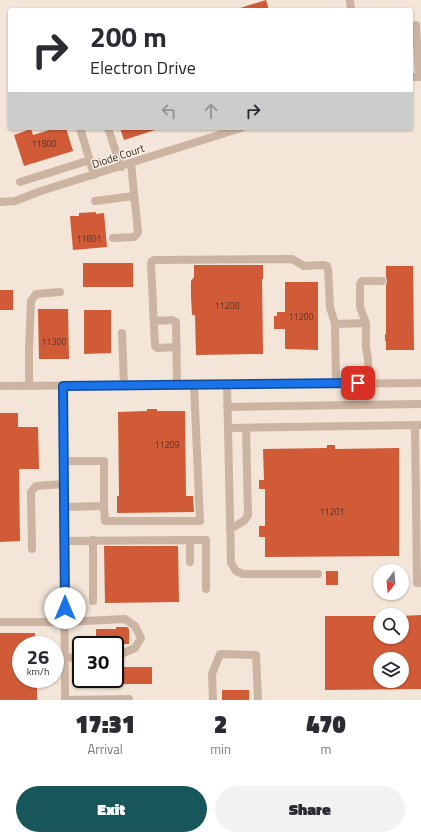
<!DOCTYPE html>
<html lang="en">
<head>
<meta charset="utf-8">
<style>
	body { margin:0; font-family:"Titillium Web",sans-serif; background:#f2f2f3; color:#2b2b33; height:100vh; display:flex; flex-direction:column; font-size:15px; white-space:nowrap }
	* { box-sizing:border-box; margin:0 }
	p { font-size:13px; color:#7c7c81 }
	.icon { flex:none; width:22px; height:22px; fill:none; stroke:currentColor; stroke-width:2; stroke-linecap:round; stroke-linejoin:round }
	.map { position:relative; height:700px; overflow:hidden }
	.panel { display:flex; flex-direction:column; background:#fff; flex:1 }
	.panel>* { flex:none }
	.top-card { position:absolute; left:8px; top:8px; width:405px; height:122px; border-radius:4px; box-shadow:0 1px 3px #0004; background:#fff; color:#2b2b33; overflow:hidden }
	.needle { width:26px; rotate:196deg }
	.buttons { position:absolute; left:373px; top:564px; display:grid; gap:8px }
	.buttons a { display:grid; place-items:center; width:36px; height:36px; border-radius:50%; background:#fff; box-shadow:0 1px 3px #0004; font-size:20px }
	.speed { position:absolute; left:12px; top:636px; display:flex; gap:8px; font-size:20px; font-weight:700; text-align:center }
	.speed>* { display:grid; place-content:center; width:52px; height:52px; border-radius:50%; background:#fff; box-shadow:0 1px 3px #0004; line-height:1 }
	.speed small { font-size:10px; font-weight:400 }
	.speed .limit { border:2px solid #111; border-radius:6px; background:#fff; color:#111 }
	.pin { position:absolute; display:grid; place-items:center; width:34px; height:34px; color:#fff; margin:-17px; border-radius:8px; box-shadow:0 2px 6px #0006 }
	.me { position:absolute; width:44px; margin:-22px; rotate:0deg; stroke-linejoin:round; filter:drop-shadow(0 0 3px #0008) }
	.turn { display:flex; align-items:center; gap:14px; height:84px; padding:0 16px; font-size:18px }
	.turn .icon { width:52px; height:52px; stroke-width:2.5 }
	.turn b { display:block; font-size:28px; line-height:34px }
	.lanes { display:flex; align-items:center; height:38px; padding:0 16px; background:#0003; justify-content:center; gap:20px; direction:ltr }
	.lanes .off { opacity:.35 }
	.eta { display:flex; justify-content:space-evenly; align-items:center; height:68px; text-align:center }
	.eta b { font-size:24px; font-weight:800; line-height:28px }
	.button { display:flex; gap:8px; margin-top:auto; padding:8px 16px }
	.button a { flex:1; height:46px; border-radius:24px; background:#17575b; color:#fff; font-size:16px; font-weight:800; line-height:46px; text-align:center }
	.button a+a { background:#f2f2f3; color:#2b2b33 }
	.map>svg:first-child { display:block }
</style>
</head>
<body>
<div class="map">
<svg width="421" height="700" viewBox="0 0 421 700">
	<rect width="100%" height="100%" fill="#f3e5d7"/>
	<path fill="#d15a37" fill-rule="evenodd" d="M 266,0 L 269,10 L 237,10 L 237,9 Z
		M 56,128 L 66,128 L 73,151 L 24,166 L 14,135 L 31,129 L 33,135 Z
		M 120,128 L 158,128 L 158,129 L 124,140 Z
		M 96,212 L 96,214 L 104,213 L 107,247 L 73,250 L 70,216 L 79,216 L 79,213 Z
		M 83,263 L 133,263 L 133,287 L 83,287 Z
		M 194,265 L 263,265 L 263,279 L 262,279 L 263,354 L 196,355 L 195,315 L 192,315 L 191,296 L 191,281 L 194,277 Z
		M 386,266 L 413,266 L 414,350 L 386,350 L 386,341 L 385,341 L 385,334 L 386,334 L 386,285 L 387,281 L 386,277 Z
		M 285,282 L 318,282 L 318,350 L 285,349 L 285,329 L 274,329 L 274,316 L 277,316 L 277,312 L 285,312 Z
		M 0,290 L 13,290 L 13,310 L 0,310 Z
		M 38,309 L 68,309 L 69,359 L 39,359 Z
		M 84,310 L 111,310 L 111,353 L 84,354 Z
		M 147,409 L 157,409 L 157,411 L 185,411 L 186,496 L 193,496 L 194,512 L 117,513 L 117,496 L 119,496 L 118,412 L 147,411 Z
		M 0,413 L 18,413 L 18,427 L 38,427 L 39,469 L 19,469 L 20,541 L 0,542 Z
		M 327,445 L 335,445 L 335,449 L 399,448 L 399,556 L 265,557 L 265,537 L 259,537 L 259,526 L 265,526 L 265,489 L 259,489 L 259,480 L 264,480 L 263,449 L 327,448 Z
		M 104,546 L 178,546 L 179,602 L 105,603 Z
		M 326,571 L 338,571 L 338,585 L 326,585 Z
		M 421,615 L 421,689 L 325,690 L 325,616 L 380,616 L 380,637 L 402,637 L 402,616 ZM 380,659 L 402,659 L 402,681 L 380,681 Z
		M 116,627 L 127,627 L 129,629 L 129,644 L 116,644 L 116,642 L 96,642 L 96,629 L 116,629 Z
		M 0,633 L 35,633 L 35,645 L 21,645 L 21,679 L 37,679 L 37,700 L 0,700 Z
		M 115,667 L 152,667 L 152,684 L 115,684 Z
		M 222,690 L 249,690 L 249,700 L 222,700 Z"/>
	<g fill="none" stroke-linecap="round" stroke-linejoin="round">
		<path stroke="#ccb4a2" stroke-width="8" d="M 350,0 L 351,10
			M 411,77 L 419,77 L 416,25
			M 80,128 L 94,175
			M 108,128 L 121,167
			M 20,182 L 90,160
			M 95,201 L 134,196
			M 0,202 L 15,201 L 41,191 L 241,128
			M 113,238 L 134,237 L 136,235 L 138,232 L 131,163
			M 154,321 L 172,320 L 176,322 L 177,385
			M 122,333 L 124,385
			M 177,347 L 157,348 L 155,346 L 151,264 L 152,261 L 154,260 L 292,259 L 304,266 L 323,265 L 327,266 L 328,269 L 330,307 L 335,324
			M 336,383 L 335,324 L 366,323
			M 369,383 L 368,359 L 366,348 L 366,323 L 360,307 L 360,284 L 362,281 L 382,281
			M 227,384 L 231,563 L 236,571 L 243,574 L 318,574
			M 63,385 L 65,700
			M 0,386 L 421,383
			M 29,386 L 29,350 L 31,301 L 36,294 L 60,292
			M 227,407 L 421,404
			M 415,425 L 417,583 L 421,583
			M 228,428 L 421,425
			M 64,461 L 104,461 L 104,506
			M 64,507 L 104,506 L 105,521 L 200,521 L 194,385
			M 230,529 L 244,521 L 248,515 L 246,428
			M 93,540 L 93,601
			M 190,540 L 206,540 L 206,589
			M 64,541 L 190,540 L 190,562
			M 32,549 L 31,492 L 36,486 L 64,484
			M 0,622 L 65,622 L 125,619 L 135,626 L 141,638 L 135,648 L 119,655 L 115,655
			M 65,658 L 81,657
			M 65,700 L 129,699
			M 213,700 L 212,674 L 220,654 L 256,655 L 258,700"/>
	</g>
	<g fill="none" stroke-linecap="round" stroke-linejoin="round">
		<g stroke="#114b97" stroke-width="10">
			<path id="route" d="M 65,608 L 63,386 L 358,383"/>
		</g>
		<use href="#route" stroke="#1a73e8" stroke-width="7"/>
	</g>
	<g text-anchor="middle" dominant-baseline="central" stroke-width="3" stroke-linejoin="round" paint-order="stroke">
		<g font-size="9" fill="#5d362a">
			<text x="44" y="143">11800</text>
			<text x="89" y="238">11801</text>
			<text x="227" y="305">11208</text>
			<text x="301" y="316">11200</text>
			<text x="54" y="341">11300</text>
			<text x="167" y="444">11209</text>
			<text x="332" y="511">11201</text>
		</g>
		<g font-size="11" fill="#362a25" stroke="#fbefe3">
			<text transform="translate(118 156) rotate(-18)">Diode Court</text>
		</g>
	</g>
</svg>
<div class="buttons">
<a><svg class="needle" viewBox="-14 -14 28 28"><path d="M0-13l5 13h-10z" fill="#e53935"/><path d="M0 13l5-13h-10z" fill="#7c7c81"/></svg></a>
<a><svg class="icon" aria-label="search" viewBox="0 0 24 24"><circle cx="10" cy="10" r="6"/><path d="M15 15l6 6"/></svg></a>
<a><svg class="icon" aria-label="layers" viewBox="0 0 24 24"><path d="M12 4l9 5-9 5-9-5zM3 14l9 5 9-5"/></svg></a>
</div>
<div class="speed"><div>26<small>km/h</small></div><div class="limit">30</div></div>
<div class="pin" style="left:358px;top:383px;background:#d93025"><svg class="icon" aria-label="arrive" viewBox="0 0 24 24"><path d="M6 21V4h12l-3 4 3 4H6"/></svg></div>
<svg class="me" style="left:65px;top:608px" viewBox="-20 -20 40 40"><circle r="19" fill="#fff"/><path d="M0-13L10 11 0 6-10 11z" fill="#1a73e8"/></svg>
<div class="top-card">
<div class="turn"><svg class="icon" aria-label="right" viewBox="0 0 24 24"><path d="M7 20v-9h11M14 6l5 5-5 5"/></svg><div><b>200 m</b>Electron Drive</div></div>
<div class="lanes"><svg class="icon off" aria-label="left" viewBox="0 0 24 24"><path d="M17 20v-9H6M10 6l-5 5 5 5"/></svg><svg class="icon off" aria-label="ahead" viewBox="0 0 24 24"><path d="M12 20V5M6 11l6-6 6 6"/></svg><svg class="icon" aria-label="right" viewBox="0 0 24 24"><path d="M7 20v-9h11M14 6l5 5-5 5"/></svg></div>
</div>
</div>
<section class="panel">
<div class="eta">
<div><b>17:31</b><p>Arrival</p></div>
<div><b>2</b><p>min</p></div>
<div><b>470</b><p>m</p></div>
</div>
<div class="button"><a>Exit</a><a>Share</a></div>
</section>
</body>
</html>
